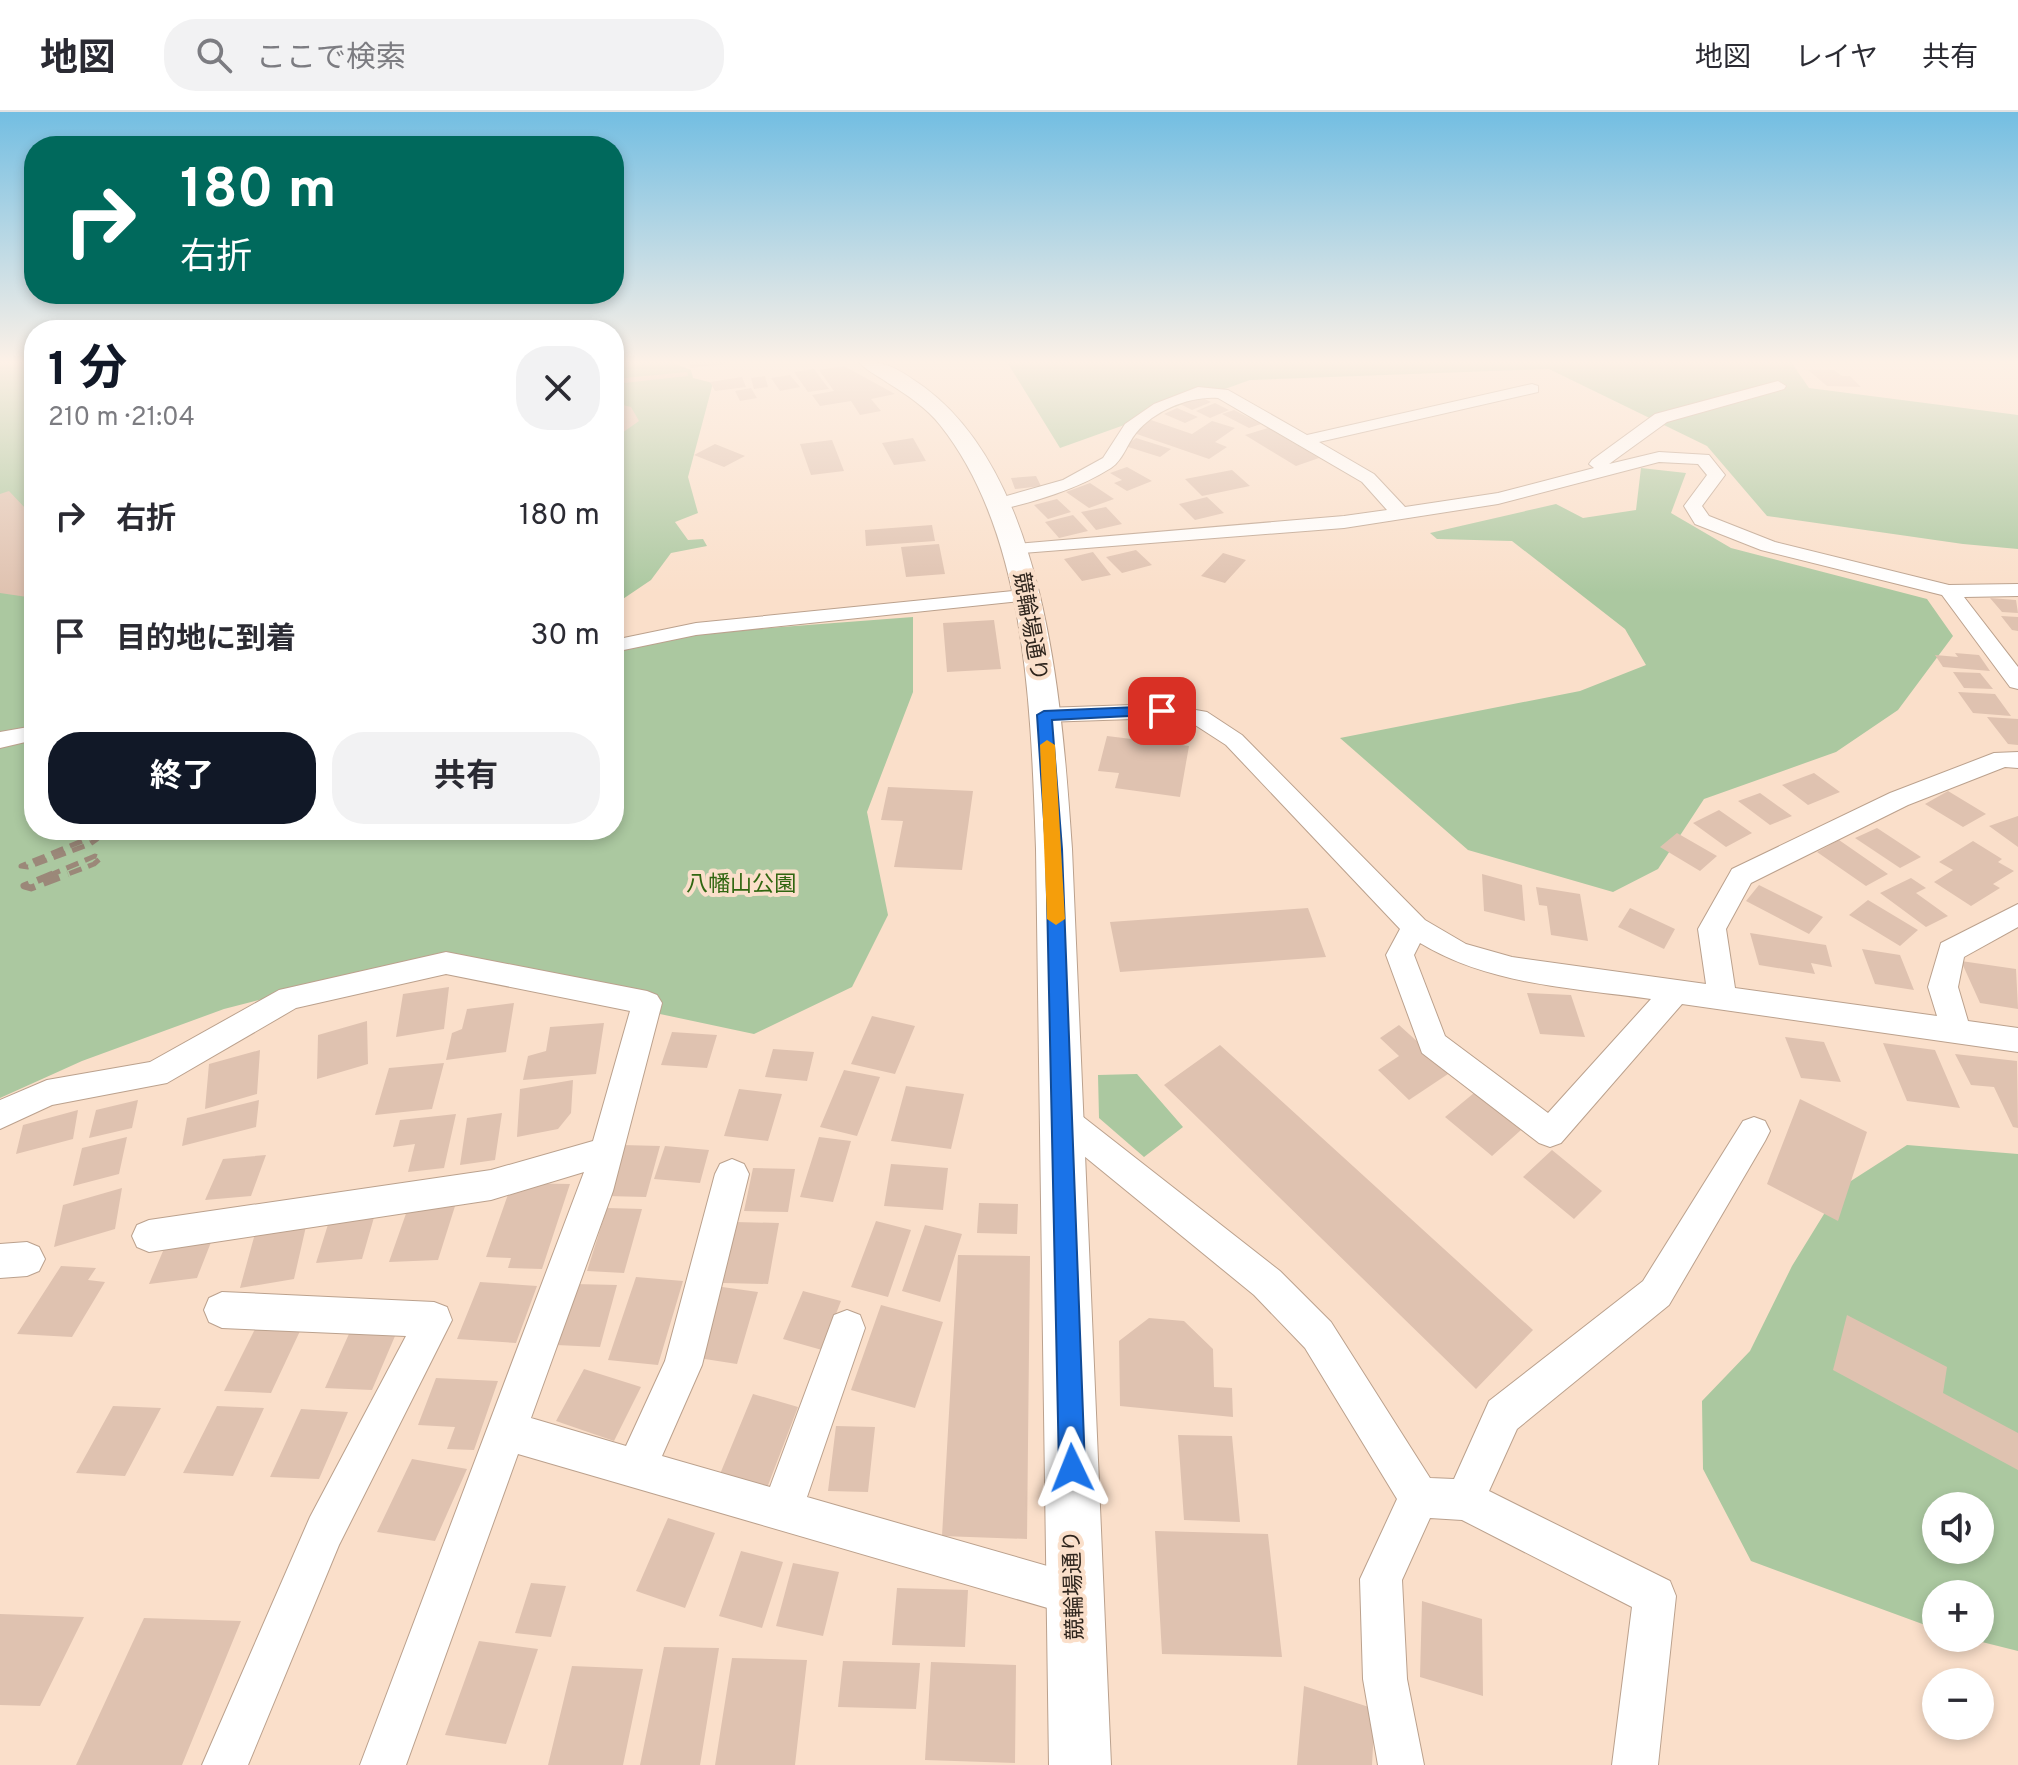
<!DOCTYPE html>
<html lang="ja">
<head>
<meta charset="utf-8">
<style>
	body { margin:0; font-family:Overpass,"Noto Sans JP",sans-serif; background:#f2f2f3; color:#2b2b33; height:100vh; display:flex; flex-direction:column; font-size:30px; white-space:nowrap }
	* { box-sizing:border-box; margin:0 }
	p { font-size:26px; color:#7c7c81 }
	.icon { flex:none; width:44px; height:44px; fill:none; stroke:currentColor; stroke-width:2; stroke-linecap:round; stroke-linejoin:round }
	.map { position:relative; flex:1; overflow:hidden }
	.drawer { position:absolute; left:24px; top:208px; width:600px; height:520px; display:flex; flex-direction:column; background:#fff; border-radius:32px; box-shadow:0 4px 12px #0003 }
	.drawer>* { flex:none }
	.banner { position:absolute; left:24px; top:24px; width:600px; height:168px; border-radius:32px; box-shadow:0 4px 12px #0003; background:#00695c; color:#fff; overflow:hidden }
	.fabs { position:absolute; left:1922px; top:1380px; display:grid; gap:16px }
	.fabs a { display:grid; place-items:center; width:72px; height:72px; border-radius:50%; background:#fff; box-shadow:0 4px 12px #0003; font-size:40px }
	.pin { position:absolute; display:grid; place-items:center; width:68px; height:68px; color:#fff; margin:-34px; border-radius:16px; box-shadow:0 4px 12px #0006 }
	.me { position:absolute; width:88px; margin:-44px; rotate:358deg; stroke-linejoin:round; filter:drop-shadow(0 0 6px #0008) }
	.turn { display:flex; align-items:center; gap:28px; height:168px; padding:0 24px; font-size:36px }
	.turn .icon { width:104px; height:104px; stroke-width:2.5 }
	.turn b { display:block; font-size:56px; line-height:68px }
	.round { display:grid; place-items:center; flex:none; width:84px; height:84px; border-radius:32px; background:#f2f2f3 }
	.summary { display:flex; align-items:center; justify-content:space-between; height:136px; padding:0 24px }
	h1 { font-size:48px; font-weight:700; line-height:60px; color:#111827 }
	.primary-button { display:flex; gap:16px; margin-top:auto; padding:16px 24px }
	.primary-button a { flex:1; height:92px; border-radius:32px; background:#111827; color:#fff; font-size:32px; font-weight:700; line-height:92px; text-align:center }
	.primary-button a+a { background:#f2f2f3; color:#2b2b33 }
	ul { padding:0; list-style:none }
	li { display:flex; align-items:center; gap:24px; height:120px; padding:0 24px }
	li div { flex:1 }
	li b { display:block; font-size:30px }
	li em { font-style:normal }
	header { display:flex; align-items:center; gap:48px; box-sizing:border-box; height:112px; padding:0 40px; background:#fff; border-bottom:2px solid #e1e1e2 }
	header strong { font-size:38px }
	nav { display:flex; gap:44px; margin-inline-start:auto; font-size:28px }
	.search { width:560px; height:72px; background:#f2f2f3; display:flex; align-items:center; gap:20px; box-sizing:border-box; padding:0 28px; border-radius:32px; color:#7c7c81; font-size:30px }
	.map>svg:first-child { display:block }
</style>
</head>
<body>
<header>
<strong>地図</strong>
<div class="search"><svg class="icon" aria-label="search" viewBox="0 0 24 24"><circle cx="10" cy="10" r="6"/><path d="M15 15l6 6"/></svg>ここで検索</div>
<nav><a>地図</a><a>レイヤ</a><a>共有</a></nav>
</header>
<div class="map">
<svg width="2018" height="1653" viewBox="0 0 2018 1653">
	<rect width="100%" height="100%" fill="#fadfca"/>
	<path fill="#abc8a0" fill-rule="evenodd" d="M 0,250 L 34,250 L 34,718 L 614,718 L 614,538 L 689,522 L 913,505 L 913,580 L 867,700 L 888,803 L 852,875 L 754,922 L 505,869 L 423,845 L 224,897 L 82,949 L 0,986 Z
		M 614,250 L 670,250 L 691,258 L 693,266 L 713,271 L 688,365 L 698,401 L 675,410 L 688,428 L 703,427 L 707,434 L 671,441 L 651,468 L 614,493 Z
		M 1007,250 L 1791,250 L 1809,276 L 2018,303 L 2018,437 L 1963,432 L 1767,404 L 1707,334 L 1549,257 L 1250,268 L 1060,336 Z
		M 1641,356 L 1686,361 L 1671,401 L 1731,436 L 1927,487 L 1953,524 L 1898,598 L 1836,640 L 1704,687 L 1658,757 L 1613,780 L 1468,738 L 1340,626 L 1580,579 L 1646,553 L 1625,517 L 1512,429 L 1437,427 L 1430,421 L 1556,392 L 1583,406 L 1636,398 Z
		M 1137,962 L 1183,1015 L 1144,1045 L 1099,1006 L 1098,963 Z
		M 1907,1033 L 2018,1042 L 2018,1539 L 1966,1526 L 1980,1526 L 1980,1482 L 1936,1482 L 1936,1517 L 1751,1449 L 1703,1357 L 1702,1289 L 1750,1239 L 1792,1154 L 1840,1076 ZM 1936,1394 L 1980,1394 L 1980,1438 L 1936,1438 Z"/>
	<path fill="#dfc2b0" d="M 689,250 L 726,250 L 726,252 L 690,256 Z
		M 844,254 L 895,282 L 871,287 L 881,299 L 860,303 L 851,289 L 820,294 L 812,283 L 834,279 L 819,258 Z
		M 814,257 L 829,277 L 808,280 L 794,260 Z
		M 1808,258 L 1834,258 L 1842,264 L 1850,264 L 1861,275 L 1827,274 Z
		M 687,260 L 688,264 L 614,272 L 614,267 Z
		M 790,263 L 800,275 L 780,279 L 771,266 Z
		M 765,264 L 768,275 L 754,277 L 751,266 Z
		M 742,265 L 746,275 L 715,279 L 710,270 Z
		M 751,276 L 757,286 L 740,289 L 735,279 Z
		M 1198,284 L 1211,290 L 1192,298 L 1178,291 Z
		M 614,291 L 631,295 L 639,309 L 622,321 L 614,320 Z
		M 1215,291 L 1229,298 L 1210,306 L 1196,299 Z
		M 1177,296 L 1198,305 L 1185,311 L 1164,302 Z
		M 1234,298 L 1261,312 L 1249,316 L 1222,302 Z
		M 1151,308 L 1192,322 L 1212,309 L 1235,316 L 1215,330 L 1227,335 L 1209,347 L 1131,320 Z
		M 1268,316 L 1319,346 L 1296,354 L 1245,323 Z
		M 913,326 L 926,349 L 894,353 L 882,331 Z
		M 1136,326 L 1171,337 L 1160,345 L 1125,334 Z
		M 832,328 L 844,359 L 811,363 L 800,332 Z
		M 715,332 L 745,344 L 724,355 L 694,343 Z
		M 1127,355 L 1152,369 L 1127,379 L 1114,371 L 1122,368 L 1110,361 Z
		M 1232,358 L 1250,374 L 1202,384 L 1185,367 Z
		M 1036,364 L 1041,374 L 1015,377 L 1011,366 Z
		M 1090,371 L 1114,387 L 1089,396 L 1066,380 Z
		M 9,379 L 25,396 L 34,393 L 34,486 L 0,481 L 0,382 Z
		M 1207,385 L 1224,401 L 1195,408 L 1179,392 Z
		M 1057,387 L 1071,400 L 1048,407 L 1034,393 Z
		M 1106,395 L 1122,412 L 1096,418 L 1081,400 Z
		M 1073,403 L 1088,419 L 1059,426 L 1045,410 Z
		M 932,413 L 935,429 L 866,434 L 865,418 Z
		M 939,432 L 945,462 L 906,465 L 901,435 Z
		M 1136,438 L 1152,453 L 1122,461 L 1106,445 Z
		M 1093,440 L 1111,463 L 1082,469 L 1064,447 Z
		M 1223,441 L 1246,448 L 1225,471 L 1201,464 Z
		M 1990,486 L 2016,488 L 2018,501 L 2002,500 Z
		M 2001,504 L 2018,505 L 2018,519 L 2012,518 Z
		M 994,508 L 1001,557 L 947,560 L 943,511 Z
		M 1955,541 L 1979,543 L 1990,559 L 1943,555 L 1935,543 L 1958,545 Z
		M 1953,560 L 1980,561 L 1993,577 L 1964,576 Z
		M 1958,580 L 1995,582 L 2011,604 L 1973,601 Z
		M 1987,605 L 2018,607 L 2018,633 L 2008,632 Z
		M 1107,624 L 1189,634 L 1180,685 L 1115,676 L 1119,661 L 1098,659 Z
		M 1814,661 L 1840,680 L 1808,693 L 1782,673 Z
		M 888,675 L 973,679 L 962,758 L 894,755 L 903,709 L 881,708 Z
		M 1948,679 L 1986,702 L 1963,715 L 1925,692 Z
		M 1760,681 L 1792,704 L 1770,713 L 1738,689 Z
		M 1719,698 L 1752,721 L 1726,735 L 1693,711 Z
		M 2018,704 L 2018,735 L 1989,714 Z
		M 1877,716 L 1921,745 L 1900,756 L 1855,726 Z
		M 1677,721 L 1717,744 L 1700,759 L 1660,735 Z
		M 1839,728 L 1888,762 L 1866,774 L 1817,740 Z
		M 1973,729 L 2002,747 L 1998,750 L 2014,759 L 1993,772 L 2000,776 L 1971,794 L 1934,770 L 1953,758 L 1939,750 Z
		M 1482,762 L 1522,773 L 1525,809 L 1484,799 Z
		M 1911,766 L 1926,776 L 1916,781 L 1948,804 L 1926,815 L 1880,781 Z
		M 1759,773 L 1823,805 L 1809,822 L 1746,789 Z
		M 1536,775 L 1580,782 L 1588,829 L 1551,823 L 1547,794 L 1539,793 Z
		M 1868,788 L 1918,818 L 1900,834 L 1849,803 Z
		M 1308,796 L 1326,845 L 1120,860 L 1110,810 Z
		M 1630,796 L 1675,817 L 1664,837 L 1618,815 Z
		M 1750,821 L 1826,833 L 1832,855 L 1811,851 L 1815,862 L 1759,853 Z
		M 1862,837 L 1900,843 L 1914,878 L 1875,872 Z
		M 1961,849 L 2016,857 L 2018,897 L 1980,891 Z
		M 449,875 L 444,917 L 396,925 L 403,882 Z
		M 1527,881 L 1571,883 L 1585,925 L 1540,922 Z
		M 514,891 L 506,940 L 446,948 L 452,921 L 462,917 L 467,897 Z
		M 872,904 L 915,914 L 895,962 L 851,952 Z
		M 367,909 L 368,952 L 317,967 L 318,923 Z
		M 604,911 L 596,962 L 523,968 L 528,944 L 546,939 L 550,915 Z
		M 1399,913 L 1451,960 L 1409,988 L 1378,958 L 1399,944 L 1380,926 Z
		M 672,920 L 717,923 L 707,956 L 661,953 Z
		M 1785,925 L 1824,930 L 1841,970 L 1801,966 Z
		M 1883,931 L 1935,938 L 1960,996 L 1907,989 Z
		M 1220,933 L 1533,1218 L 1476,1277 L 1164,973 Z
		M 773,937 L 814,940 L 807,969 L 765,965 Z
		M 260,938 L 257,982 L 205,997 L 209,952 Z
		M 1955,942 L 2017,949 L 2018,1016 L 2013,1015 L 1994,975 L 1971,973 Z
		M 444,951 L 432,997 L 375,1003 L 389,956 Z
		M 844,958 L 880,965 L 857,1024 L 820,1015 Z
		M 573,968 L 571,1001 L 558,1017 L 517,1025 L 520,977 Z
		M 906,974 L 964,982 L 951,1037 L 891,1029 Z
		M 739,977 L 782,982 L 768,1029 L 724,1024 Z
		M 1474,981 L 1521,1018 L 1492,1044 L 1445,1005 Z
		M 1800,987 L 1867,1020 L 1838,1109 L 1767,1072 Z
		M 138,988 L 132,1016 L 89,1026 L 96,998 Z
		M 259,988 L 256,1015 L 182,1034 L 187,1006 Z
		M 78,998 L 73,1027 L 16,1042 L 23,1013 Z
		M 502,1001 L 495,1048 L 460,1053 L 467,1006 Z
		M 456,1002 L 444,1056 L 408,1060 L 415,1032 L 393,1035 L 400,1008 Z
		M 127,1025 L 119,1062 L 73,1074 L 82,1036 Z
		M 819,1025 L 851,1029 L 833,1090 L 800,1085 Z
		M 622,1033 L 660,1034 L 646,1085 L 606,1084 Z
		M 665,1034 L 709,1038 L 700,1071 L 654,1067 Z
		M 1552,1038 L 1602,1079 L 1574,1107 L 1523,1065 Z
		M 266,1043 L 251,1084 L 205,1088 L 223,1047 Z
		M 891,1052 L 948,1056 L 943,1098 L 884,1094 Z
		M 753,1056 L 795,1057 L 788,1100 L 744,1099 Z
		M 512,1071 L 570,1072 L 542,1157 L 508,1156 L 511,1146 L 486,1145 Z
		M 122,1076 L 115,1117 L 54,1135 L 63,1093 Z
		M 456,1091 L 438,1148 L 389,1150 L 409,1093 Z
		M 979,1091 L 1018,1092 L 1017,1122 L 977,1121 Z
		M 607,1096 L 642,1097 L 624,1161 L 587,1159 Z
		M 375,1102 L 362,1147 L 316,1151 L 330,1106 Z
		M 876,1109 L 911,1118 L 888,1185 L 851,1175 Z
		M 307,1110 L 294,1167 L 240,1176 L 256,1118 Z
		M 735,1110 L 779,1111 L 768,1172 L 723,1171 Z
		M 925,1113 L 962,1122 L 940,1190 L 902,1179 Z
		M 215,1120 L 197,1166 L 149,1172 L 169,1125 Z
		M 958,1143 L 1030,1144 L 1027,1427 L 942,1424 Z
		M 61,1154 L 96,1156 L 88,1168 L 105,1170 L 72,1225 L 17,1222 Z
		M 636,1165 L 683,1169 L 658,1253 L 608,1248 Z
		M 480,1170 L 537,1174 L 516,1231 L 457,1227 Z
		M 574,1172 L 617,1173 L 600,1235 L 556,1233 Z
		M 715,1174 L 758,1180 L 737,1252 L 692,1245 Z
		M 803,1179 L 841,1189 L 822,1238 L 783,1227 Z
		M 881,1193 L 943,1210 L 915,1296 L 851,1278 Z
		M 1847,1203 L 1947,1255 L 1943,1281 L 2018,1321 L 2018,1358 L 1833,1258 Z
		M 1149,1206 L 1184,1209 L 1213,1237 L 1214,1275 L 1232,1276 L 1233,1305 L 1120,1294 L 1119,1229 Z
		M 352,1215 L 398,1217 L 372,1278 L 325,1276 Z
		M 255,1217 L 300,1219 L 271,1281 L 224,1279 Z
		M 584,1257 L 641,1275 L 614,1329 L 556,1309 Z
		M 436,1266 L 498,1269 L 474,1338 L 447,1337 L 455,1315 L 418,1313 Z
		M 753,1282 L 798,1295 L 767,1376 L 720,1362 Z
		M 113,1294 L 161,1296 L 125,1364 L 76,1361 Z
		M 217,1294 L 264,1296 L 233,1364 L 183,1361 Z
		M 301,1297 L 348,1300 L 319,1367 L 270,1365 Z
		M 836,1314 L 875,1315 L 868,1380 L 828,1379 Z
		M 1178,1323 L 1232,1324 L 1240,1410 L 1184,1408 Z
		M 412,1347 L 467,1357 L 435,1429 L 377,1420 Z
		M 668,1406 L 715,1421 L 685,1496 L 636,1479 Z
		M 1155,1419 L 1268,1422 L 1282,1545 L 1162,1542 Z
		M 741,1439 L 783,1450 L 762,1516 L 719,1504 Z
		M 793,1451 L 839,1460 L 823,1524 L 776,1514 Z
		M 531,1471 L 566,1474 L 551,1525 L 515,1521 Z
		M 897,1476 L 968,1478 L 965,1535 L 892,1533 Z
		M 1422,1489 L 1482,1507 L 1483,1584 L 1420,1565 Z
		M 0,1502 L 84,1505 L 40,1594 L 0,1593 Z
		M 144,1506 L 241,1509 L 182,1653 L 76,1653 Z
		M 479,1529 L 538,1537 L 506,1632 L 445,1623 Z
		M 664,1535 L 719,1536 L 700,1653 L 640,1653 Z
		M 732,1546 L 807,1548 L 795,1653 L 715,1653 Z
		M 843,1549 L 920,1551 L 916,1597 L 838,1595 Z
		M 931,1550 L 1016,1553 L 1015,1651 L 925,1648 Z
		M 572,1554 L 643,1557 L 623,1653 L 548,1653 Z
		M 1304,1574 L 1375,1597 L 1372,1653 L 1297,1653 Z"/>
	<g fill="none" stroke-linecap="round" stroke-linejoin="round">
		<g stroke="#bba18d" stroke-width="2">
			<path id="street" d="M 1778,269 L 1786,274 L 1784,277 L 1667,310 L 1609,352 L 1659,340 L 1709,343 L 1725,363 L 1702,394 L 1709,404 L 1775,430 L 1949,473 L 2018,472 L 2018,484 L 1964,485 L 2018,555 L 2018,577 L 2010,575 L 1942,483 L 1761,438 L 1695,412 L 1684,394 L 1707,363 L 1698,352 L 1659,350 L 1498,392 L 1344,416 L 1008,442 L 1005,438 L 1008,434 L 1015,432 L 1344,404 L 1387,398 L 1362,370 L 1218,286 C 1190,284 1155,298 1136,321 C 1127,332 1123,348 1111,356 C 1076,378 1036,389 996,399 L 987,393 L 989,389 L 1063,368 L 1103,346 L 1125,312 L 1154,292 L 1198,275 L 1228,278 L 1307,323 L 1532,272 L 1538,274 L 1538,280 L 1319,330 L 1374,362 L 1405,395 L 1498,381 L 1594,356 L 1589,352 L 1592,348 L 1655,302 Z
				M 1023,478 L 1033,484 L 1030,488 L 696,523 L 614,540 L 614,528 L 696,511 Z
				M 1162,592 L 1207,600 L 1242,623 L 1425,808 L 1466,832 L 1512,845 L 1706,872 L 1698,817 L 1732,757 L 1890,681 L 1994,641 L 2018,640 L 2018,656 L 2005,655 L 1908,693 L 1751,771 L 1726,817 L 1735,876 L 1937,904 L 1928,875 L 1941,831 L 2018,792 L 2018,815 L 1964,845 L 1958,875 L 1968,909 L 2018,916 L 2018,940 L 1682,892 L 1561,1031 L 1550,1035 L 1539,1031 L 1422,941 L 1386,843 L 1400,817 L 1226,633 L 1192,611 L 1162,606 L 1044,610 L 1036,608 L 1032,603 L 1036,598 L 1044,596 ZM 1420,831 C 1489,873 1573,876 1651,887 L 1548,1001 L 1445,924 L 1414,843 Z
				M 34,614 L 34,628 L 0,636 L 0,620 Z
				M 446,840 L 647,879 L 657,883 L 662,891 L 613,1079 L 531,1306 L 626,1334 L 665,1249 L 715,1062 L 720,1052 L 732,1047 L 744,1052 L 749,1062 L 702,1253 L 662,1344 L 770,1375 L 834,1203 L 847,1198 L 860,1203 L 865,1216 L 807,1385 L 1075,1462 L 1090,1468 L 1096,1483 L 1090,1498 L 1075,1504 L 518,1342 L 406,1653 L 360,1653 L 584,1060 L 491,1088 L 149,1140 L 137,1135 L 132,1124 L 137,1113 L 149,1108 L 491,1058 L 593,1029 L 630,899 L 446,862 L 296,896 L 167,971 L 52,993 L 0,1017 L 0,988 L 47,968 L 150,950 L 279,878 Z
				M 1062,993 L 1073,997 L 1280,1159 L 1331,1210 L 1430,1366 L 1454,1367 L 1489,1289 L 1643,1169 L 1743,1009 L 1754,1005 L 1765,1009 L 1770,1019 L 1765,1029 L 1669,1193 L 1517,1317 L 1489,1379 L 1670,1469 L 1676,1484 L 1658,1653 L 1612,1653 L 1632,1495 L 1462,1408 L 1430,1406 L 1402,1468 L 1407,1567 L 1424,1653 L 1378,1653 L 1363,1567 L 1360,1467 L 1397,1387 L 1305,1236 L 1254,1183 L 1051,1017 L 1046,1007 L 1051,997 Z
				M 27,1130 L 39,1135 L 45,1147 L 39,1159 L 27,1164 L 0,1166 L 0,1132 Z
				M 222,1180 L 434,1190 L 447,1195 L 452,1208 L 339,1433 L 248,1653 L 202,1653 L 310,1405 L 406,1224 L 222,1216 L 209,1210 L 204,1198 L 209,1186 Z"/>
		</g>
		<g stroke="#bba18d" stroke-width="2">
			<path id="secondary" d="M 859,250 C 887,248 901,259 924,275 C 1048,367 1062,595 1072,737 L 1111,1653 L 1049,1653 L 1036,737 C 1031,603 1028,423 940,313 C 927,296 907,283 888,271 C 879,264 866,259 859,250 Z"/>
		</g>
		<use href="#street" fill="#fff" fill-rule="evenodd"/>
		<use href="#secondary" fill="#fff" fill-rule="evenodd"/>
		<path stroke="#9b8879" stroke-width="5" stroke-dasharray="13 7" stroke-linecap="butt" d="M 92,725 L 97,727 L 90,732 L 28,755 L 21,754 Z
			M 48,764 L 95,744 L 101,746 L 94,752 L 63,764"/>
		<path stroke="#9b8879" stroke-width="7" stroke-dasharray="17 9" stroke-linecap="butt" d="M 53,762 L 24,774 L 31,776 L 68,762"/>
	</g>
	<linearGradient id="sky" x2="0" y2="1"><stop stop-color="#73bee2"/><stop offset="0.52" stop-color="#fdf1e7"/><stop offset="1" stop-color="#fdf1e7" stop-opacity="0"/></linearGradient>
	<rect width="2018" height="481" fill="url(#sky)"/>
	<path fill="#1a73e8" stroke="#114b97" stroke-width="2" d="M 1162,594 L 1167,596 L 1167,602 L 1052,608 L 1062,737 L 1085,1356 L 1081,1365 L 1072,1369 L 1063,1365 L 1059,1356 L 1046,737 L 1037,603 L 1044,599 Z"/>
	<path fill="#f59e0b" d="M 1047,628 L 1055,633 L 1065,807 L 1056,813 L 1047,807 L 1040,633 Z"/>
	<g text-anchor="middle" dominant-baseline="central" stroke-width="8" stroke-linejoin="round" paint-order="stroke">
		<g font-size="22" fill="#2f251d" stroke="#fadfca">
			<text transform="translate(1029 515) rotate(80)">競輪場通り</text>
			<text transform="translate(1075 1473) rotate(-92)">競輪場通り</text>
		</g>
		<g font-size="22" fill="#306610" stroke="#fadfca">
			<text x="741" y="773">八幡山公園</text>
		</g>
	</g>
</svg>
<div class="fabs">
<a><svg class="icon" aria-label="sound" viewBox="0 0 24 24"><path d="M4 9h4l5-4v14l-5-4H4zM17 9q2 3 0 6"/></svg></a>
<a>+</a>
<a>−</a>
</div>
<div class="pin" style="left:1162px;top:599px;background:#d93025"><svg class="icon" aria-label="arrive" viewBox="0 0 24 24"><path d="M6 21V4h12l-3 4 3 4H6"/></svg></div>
<svg class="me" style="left:1072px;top:1356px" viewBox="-20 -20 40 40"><path d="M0-17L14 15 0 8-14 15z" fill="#1a73e8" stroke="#fff" stroke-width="4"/></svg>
<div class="banner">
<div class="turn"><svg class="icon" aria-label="right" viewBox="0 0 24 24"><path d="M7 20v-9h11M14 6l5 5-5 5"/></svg><div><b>180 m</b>右折</div></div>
</div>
<section class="drawer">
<div class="summary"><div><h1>1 分</h1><p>210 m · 21:04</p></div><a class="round"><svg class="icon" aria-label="close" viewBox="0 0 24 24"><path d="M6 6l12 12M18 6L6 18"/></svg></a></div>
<ul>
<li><svg class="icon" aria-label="right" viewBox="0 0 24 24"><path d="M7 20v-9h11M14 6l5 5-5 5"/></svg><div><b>右折</b></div><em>180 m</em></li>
<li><svg class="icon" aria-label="arrive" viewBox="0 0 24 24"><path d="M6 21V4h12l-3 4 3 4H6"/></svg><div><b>目的地に到着</b></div><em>30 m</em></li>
</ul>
<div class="primary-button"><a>終了</a><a>共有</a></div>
</section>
</div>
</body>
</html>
